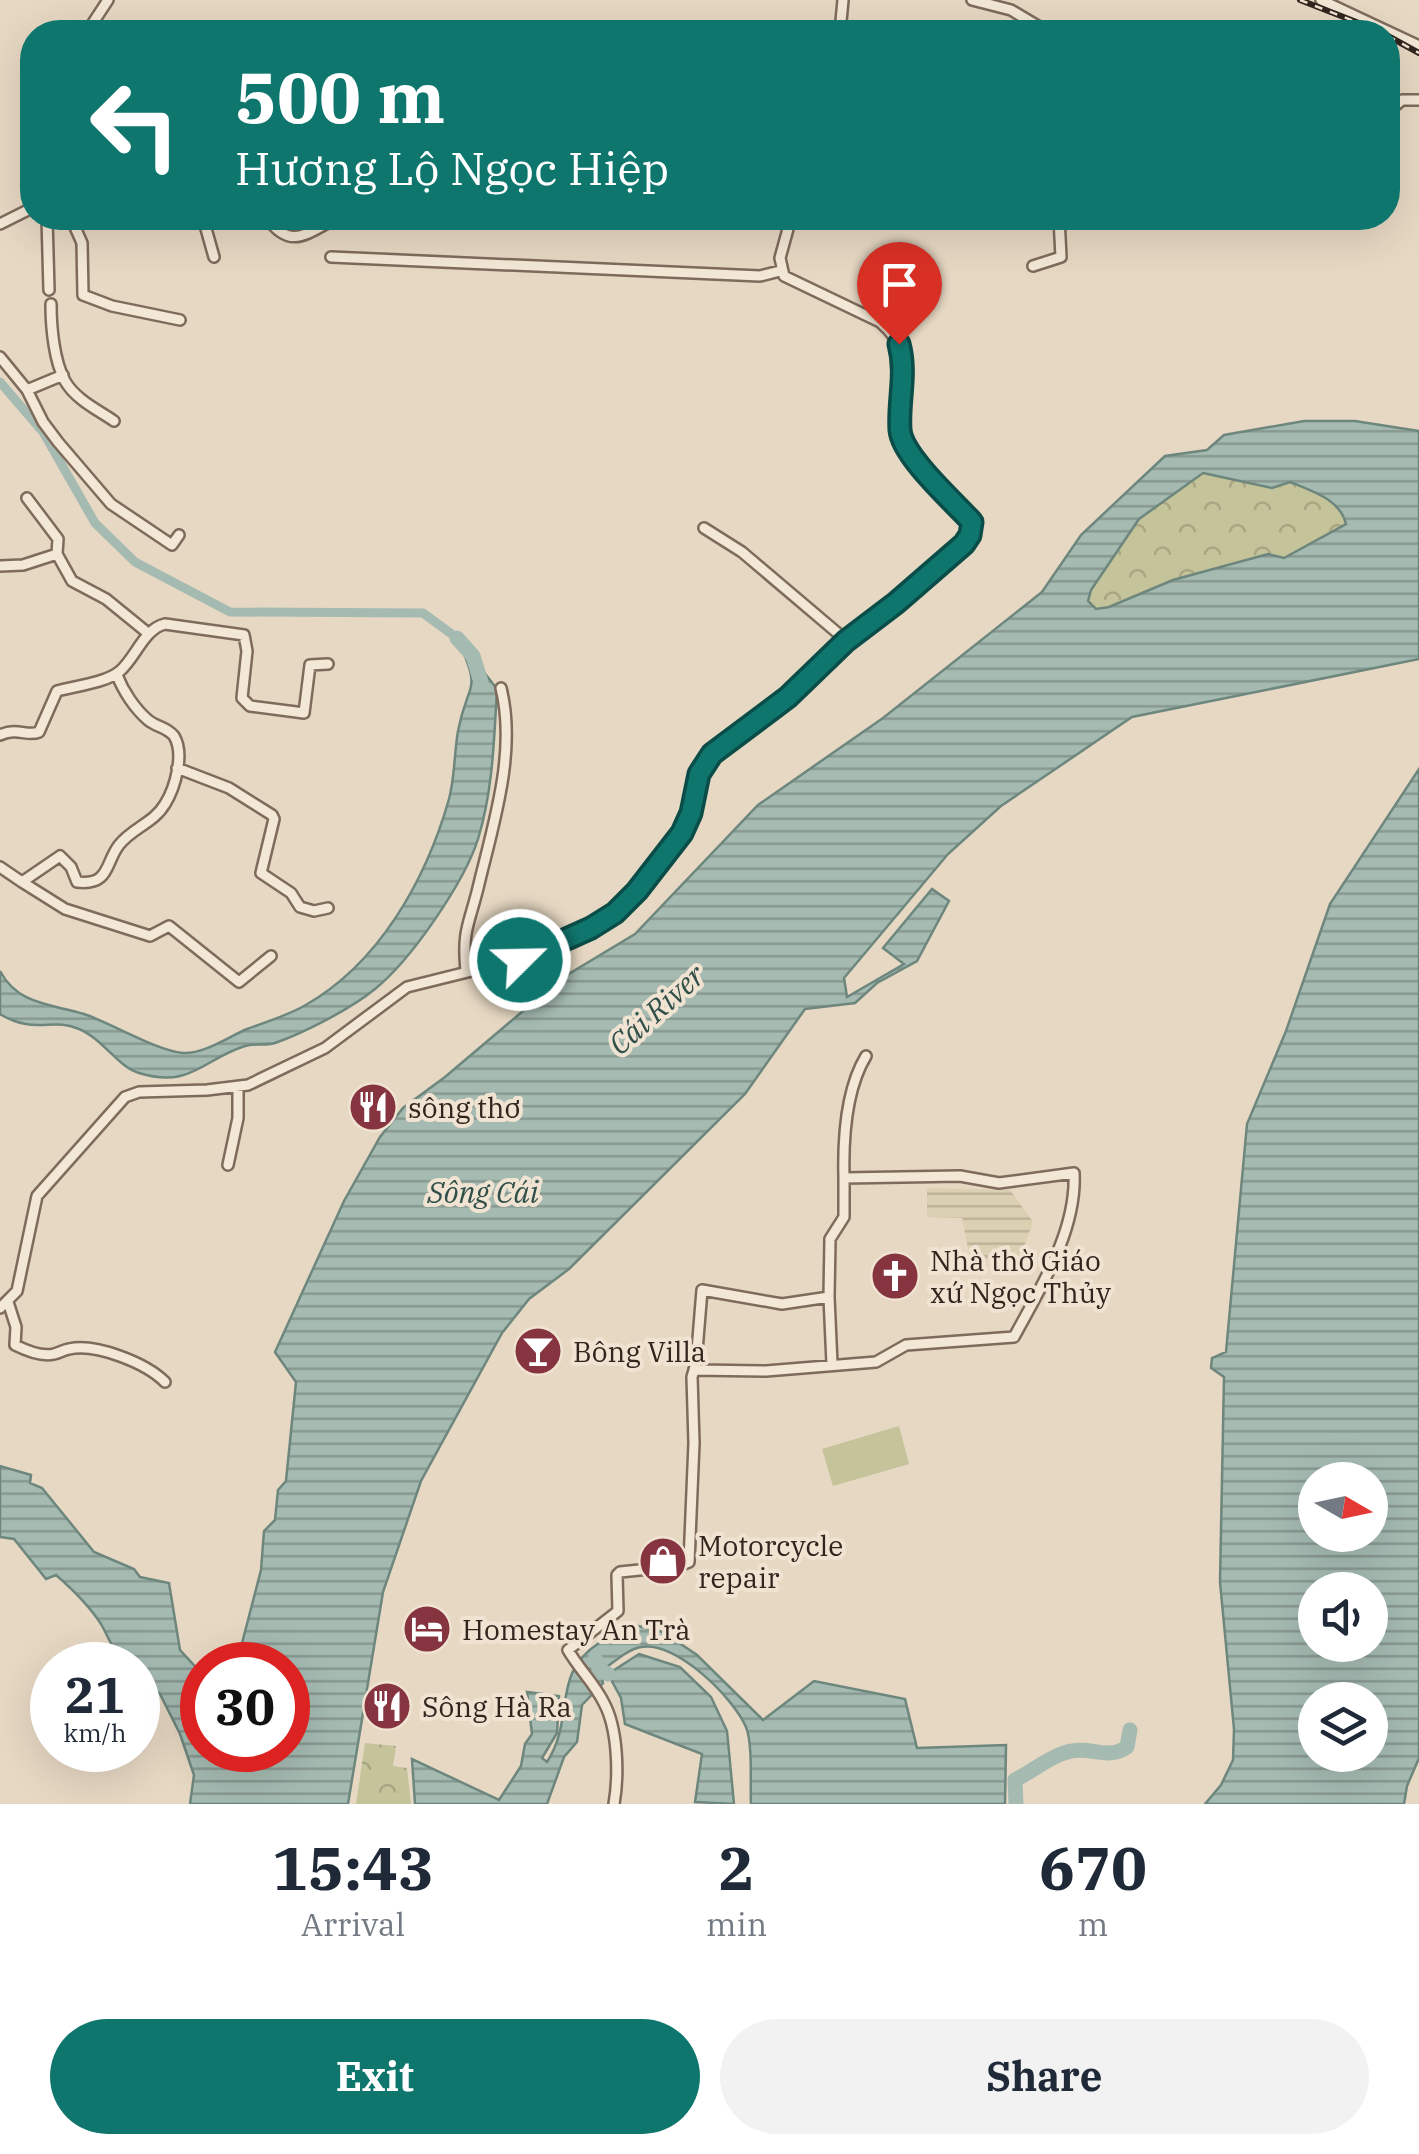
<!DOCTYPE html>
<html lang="en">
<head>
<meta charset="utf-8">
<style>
	body { margin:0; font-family:"IBM Plex Serif",serif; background:#f2f2f3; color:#1f2937; height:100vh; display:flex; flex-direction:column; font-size:38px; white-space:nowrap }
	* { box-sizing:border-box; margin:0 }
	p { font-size:32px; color:#747a83 }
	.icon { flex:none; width:55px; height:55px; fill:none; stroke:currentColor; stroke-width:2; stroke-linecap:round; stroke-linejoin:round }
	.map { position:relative; height:1804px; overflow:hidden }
	.drawer { display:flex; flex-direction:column; background:#fff; flex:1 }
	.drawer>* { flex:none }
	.banner { position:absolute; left:20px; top:20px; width:1380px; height:210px; border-radius:40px; box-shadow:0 10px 40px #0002; background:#0f766e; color:#fff; overflow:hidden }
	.needle { width:65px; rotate:99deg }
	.controls { position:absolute; left:1298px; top:1462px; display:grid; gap:20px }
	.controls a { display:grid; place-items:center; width:90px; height:90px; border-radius:50%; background:#fff; box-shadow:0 10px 40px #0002; font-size:50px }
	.speed { position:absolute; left:30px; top:1642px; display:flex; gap:20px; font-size:50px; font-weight:700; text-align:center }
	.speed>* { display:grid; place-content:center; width:130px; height:130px; border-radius:50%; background:#fff; box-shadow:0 10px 40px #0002; line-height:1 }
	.speed small { font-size:25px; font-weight:400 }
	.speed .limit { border:15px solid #d22; background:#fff; color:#111 }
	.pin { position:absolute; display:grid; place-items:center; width:85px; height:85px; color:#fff; margin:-102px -42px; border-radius:50% 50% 50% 0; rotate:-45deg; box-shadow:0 0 10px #0007 }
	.pin .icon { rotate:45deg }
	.me { position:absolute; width:110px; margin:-55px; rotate:67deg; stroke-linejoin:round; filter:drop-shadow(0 0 8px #0008) }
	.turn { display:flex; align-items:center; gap:35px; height:210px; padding:0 50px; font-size:45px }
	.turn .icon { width:130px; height:130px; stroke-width:2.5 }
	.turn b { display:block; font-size:70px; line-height:85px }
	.eta { display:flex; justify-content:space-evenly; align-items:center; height:170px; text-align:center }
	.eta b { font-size:60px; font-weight:800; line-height:70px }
	.primary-button { display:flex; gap:20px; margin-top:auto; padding:20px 50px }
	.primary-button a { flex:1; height:115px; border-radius:60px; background:#0f766e; color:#fff; font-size:40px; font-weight:800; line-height:115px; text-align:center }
	.primary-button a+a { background:#f2f2f3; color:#1f2937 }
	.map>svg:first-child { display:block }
</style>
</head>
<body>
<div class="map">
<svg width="1419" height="1804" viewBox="0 0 1419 1804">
	<defs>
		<pattern id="farmland-rules" width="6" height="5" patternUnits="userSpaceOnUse" patternTransform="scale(2.5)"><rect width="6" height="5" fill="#dcd0b2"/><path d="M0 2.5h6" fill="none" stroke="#bdb299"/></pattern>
		<pattern id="forest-crowns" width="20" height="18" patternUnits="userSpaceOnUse" patternTransform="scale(2.5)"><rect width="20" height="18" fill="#c4c399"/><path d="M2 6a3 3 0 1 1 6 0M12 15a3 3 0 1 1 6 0" fill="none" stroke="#a9a783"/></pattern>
		<pattern id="water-rules" width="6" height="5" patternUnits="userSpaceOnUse" patternTransform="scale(2.5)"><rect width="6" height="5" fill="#a5bbb2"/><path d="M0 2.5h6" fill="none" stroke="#879890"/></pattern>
	</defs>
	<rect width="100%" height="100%" fill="#e7d8c3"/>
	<path fill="url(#farmland-rules)" d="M 927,1188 L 1010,1190 L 1033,1222 L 1018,1263 L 970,1258 L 962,1218 L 927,1217 Z"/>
	<path fill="url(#forest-crowns)" d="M 1203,473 L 1272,488 L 1290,482 C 1312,491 1340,499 1347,524 L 1284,558 L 1268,554 L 1173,580 L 1109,607 L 1096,609 L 1088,601 L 1091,590 L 1139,519 Z
		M 365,1743 L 396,1746 L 393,1766 L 407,1768 L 411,1804 L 356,1804 Z"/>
	<path fill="#c4c399" d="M 899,1426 L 909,1464 L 833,1486 L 822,1449 Z"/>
	<path fill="url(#water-rules)" stroke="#6d877e" stroke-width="2.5" fill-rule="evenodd" d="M 1304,421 L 1355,421 L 1419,431 L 1419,659 L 1132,717 L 1001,806 L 948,854 L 844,978 L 847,997 L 904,964 L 883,948 L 932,889 L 949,901 L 917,961 L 877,983 L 855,1003 L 805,1009 L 745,1094 L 569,1269 L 529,1299 L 502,1333 L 421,1481 L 383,1592 L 348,1804 L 190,1804 L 194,1775 L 180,1734 L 160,1694 L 138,1674 L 138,1665 L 128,1665 C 113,1652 110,1640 101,1624 C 90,1607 71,1588 56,1575 L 46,1579 L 14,1539 L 0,1537 L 0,1466 L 31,1475 L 30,1483 L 42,1488 L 94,1552 L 134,1569 L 140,1577 L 169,1583 L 180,1650 L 202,1674 L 202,1750 L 288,1750 L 288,1665 L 233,1665 L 241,1647 L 261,1570 L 264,1531 L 275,1520 L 278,1490 L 286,1481 L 296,1382 L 275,1352 L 344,1201 L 380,1137 L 403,1108 L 445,1077 L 562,978 L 635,934 L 758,805 L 883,718 L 1042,592 L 1081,535 L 1165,456 L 1207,450 L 1224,435 ZM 1203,473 L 1272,488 L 1290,482 C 1312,491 1340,499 1346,524 L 1284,558 L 1268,554 L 1173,580 L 1109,607 L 1096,609 L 1088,601 L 1091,590 L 1139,519 Z
		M 457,638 L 497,689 C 494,740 493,790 478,839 C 464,883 411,960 375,989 C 352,1008 304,1033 275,1043 C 265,1046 255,1043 245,1046 C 203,1059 191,1089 139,1073 C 118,1067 103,1039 79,1029 C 53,1017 34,1035 0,1014 L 0,971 C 18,1005 51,1004 84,1014 C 111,1023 157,1051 183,1053 C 204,1054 228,1037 247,1029 C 266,1022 286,1016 304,1006 C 379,964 426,880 449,799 C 455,777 454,754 458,731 C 468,679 483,694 457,638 Z
		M 1419,769 L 1419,1758 L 1407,1786 L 1404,1804 L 1205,1804 L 1221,1785 L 1233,1760 L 1234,1729 L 1220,1582 L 1224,1377 L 1211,1368 L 1212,1358 L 1226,1352 L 1247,1124 L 1286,1031 L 1330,904 ZM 1370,1480 L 1370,1535 L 1315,1535 L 1315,1480 ZM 1370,1590 L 1370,1645 L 1315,1645 L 1315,1590 ZM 1370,1700 L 1370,1755 L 1315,1755 L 1315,1700 Z
		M 634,1625 L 663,1632 L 697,1655 L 763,1720 L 814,1681 L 905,1699 L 917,1748 L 1006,1745 L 1005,1804 L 751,1804 C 750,1784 753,1744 746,1727 C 733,1697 675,1640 641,1647 C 628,1649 613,1663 601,1671 L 603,1683 L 582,1705 L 577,1742 L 564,1757 L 547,1804 L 415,1804 L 412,1759 L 499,1800 L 521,1766 L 525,1744 L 532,1734 L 527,1692 L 559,1696 L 557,1733 L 542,1758 L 547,1762 C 576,1717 550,1675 599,1643 C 610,1635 620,1628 634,1625 Z
		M 639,1654 L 680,1667 L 711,1697 L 727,1731 L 734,1804 L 695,1802 L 702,1754 L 625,1724 L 621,1698 L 608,1674 Z"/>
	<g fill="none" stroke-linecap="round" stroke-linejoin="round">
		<path stroke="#a5bbb2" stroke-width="9" d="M 0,382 L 43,432 L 95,523 L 135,562 L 230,612 L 423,613 L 457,638"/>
		<path stroke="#a5bbb2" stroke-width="15" d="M 457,638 L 473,656 L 481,682
			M 595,1659 L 601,1671 L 608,1674
			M 1016,1804 L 1015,1780 C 1033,1771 1053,1754 1072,1751 C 1092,1747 1109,1760 1127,1747 L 1130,1730"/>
		<g stroke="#7f6b5c" stroke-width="14">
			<path id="minor" d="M 972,0 L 1011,10 L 1048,32
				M 1321,0 L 1419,46
				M 87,32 L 108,0
				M 840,32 L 843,0
				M 1388,104 L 1396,105 L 1402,100 L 1419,100
				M 47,218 L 49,290
				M 71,218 L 82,243 L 83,295 L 112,306 L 180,320
				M 203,218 L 214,257
				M 267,218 C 291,251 307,233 337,218
				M 0,224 L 32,208
				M 331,257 L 760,276 L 780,271
				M 1033,266 L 1061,257 L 1059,218
				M 51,304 C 51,327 54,361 65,381 C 75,399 98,410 114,421
				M 0,357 L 27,390 L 43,422 L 58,442 L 111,504 L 172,545 L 179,535
				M 27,390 L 63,375
				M 27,498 L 58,539 L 57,554
				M 704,528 L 742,552 L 847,641
				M 0,566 L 23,565 L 57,554 L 72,581 L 106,599 L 149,634
				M 0,735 C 18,727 27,737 39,732 L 57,691 C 75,686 106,683 120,671 C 136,657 144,629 165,624 L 244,635 L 247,651 L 242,698 L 250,706 L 304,713 L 310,665 L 328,664
				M 177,768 L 229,788 L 272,815 L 274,819 L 261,873 L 291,893 L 300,907 L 314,911 L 328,908
				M 0,867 L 22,882 L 60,856 L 71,867 L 77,882 C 110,886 105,863 119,845 C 132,828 154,823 165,804 C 175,788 185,754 174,736 C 167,727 156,727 148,720 C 135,709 123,691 117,675
				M 22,882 L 65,909 L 150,936 L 169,926 L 239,982 L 271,956
				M 466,971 C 462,930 469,925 478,888 C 493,825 517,752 501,688
				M 228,1165 L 238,1118 L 238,1087
				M 844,1178 C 843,1141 846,1089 866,1056
				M 829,1297 L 832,1364
				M 8,1302 L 16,1327 L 15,1345 C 25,1350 42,1357 54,1354 C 59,1353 63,1350 69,1349 C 96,1343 146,1363 165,1382
				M 0,1308 L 17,1291 L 37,1196 L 125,1097 L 139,1092 L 207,1090 L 248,1085 L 325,1048 L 407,987 L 520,959 L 607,919 L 637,891 L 682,833 L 691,813 L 699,773 L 712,754 L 787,697 L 847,641 L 963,544 L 970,535 L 972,522 C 956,505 907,458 901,439 C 889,395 925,360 880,322 L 784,276 L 780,258 L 791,218
				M 614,1804 C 619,1775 618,1729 604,1703 C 595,1684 579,1669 568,1650 L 618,1611 L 617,1575 L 620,1572 L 679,1566 L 689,1562 L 694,1443 L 692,1377 L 696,1363 L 702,1290 L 782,1304 L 829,1297 L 830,1239 L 844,1217 L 844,1178 L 960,1176 L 999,1183 L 1074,1173 C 1077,1230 1041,1287 1014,1337 L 906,1345 L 876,1362 L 766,1371 L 695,1370"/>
		</g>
		<use href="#minor" stroke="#f3e7d5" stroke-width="9"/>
		<g stroke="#31251e" stroke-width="6">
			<path id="rail" d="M 1300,0 L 1382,32
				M 1388,36 L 1419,53"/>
		</g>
		<use href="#rail" stroke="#f0e3d2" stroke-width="2.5" stroke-dasharray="8" stroke-linecap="butt"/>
	</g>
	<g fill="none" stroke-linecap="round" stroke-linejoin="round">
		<g stroke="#0a4d48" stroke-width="25">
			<path id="route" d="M 520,960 L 591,928 L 615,913 L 637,891 L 682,833 L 691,813 L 699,774 L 712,754 L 788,697 L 846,641 L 896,603 L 964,544 L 970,535 L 972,522 C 954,502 902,456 900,430 C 898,400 907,374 899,344"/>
		</g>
		<use href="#route" stroke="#0f766e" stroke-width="18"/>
	</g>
	<defs>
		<g id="restaurant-disc" transform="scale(2.5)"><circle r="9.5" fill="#86343f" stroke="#f0e3d2"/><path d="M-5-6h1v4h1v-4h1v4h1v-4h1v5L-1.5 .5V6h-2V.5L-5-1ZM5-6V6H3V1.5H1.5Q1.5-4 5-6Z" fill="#fff"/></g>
		<g id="church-disc" transform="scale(2.5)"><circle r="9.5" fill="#86343f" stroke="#f0e3d2"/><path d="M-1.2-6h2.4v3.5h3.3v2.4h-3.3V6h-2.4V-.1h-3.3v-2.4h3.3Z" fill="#fff"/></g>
		<g id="bar-disc" transform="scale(2.5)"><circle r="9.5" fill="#86343f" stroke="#f0e3d2"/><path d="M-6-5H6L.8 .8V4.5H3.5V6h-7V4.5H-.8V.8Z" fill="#fff"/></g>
		<g id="shop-disc" transform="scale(2.5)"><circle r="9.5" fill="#86343f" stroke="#f0e3d2"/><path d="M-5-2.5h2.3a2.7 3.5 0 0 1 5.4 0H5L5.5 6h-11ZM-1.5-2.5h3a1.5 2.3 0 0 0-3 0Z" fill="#fff"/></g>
		<g id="hotel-disc" transform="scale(2.5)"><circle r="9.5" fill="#86343f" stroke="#f0e3d2"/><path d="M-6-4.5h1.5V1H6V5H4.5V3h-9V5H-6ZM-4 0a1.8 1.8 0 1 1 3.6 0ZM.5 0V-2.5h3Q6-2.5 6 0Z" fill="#fff"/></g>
	</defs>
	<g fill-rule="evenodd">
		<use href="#restaurant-disc" x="373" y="1107"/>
		<use href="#church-disc" x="895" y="1276"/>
		<use href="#bar-disc" x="538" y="1351"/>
		<use href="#shop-disc" x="663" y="1561"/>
		<use href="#hotel-disc" x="427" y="1629"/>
		<use href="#restaurant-disc" x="387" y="1706"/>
	</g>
	<g text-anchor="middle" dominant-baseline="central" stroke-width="8" stroke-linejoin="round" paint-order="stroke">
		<g font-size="28" fill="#31251e" stroke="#f0e3d2" text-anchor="start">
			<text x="408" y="1107">sông thơ</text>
			<text x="930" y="1260">Nhà thờ Giáo<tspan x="930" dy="32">xứ Ngọc Thủy</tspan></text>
			<text x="573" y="1351">Bông Villa</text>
			<text x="698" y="1545">Motorcycle<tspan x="698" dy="32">repair</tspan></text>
			<text x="462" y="1629">Homestay An Trà</text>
			<text x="422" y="1706">Sông Hà Ra</text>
		</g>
		<g font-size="30" font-style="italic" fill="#304f49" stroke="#f0e3d2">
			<text transform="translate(656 1009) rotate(-42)">Cái River</text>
			<text x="483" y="1191">Sông Cái</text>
		</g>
	</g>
</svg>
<div class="controls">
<a><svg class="needle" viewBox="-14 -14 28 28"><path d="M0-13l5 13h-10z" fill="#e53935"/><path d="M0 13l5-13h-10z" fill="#747a83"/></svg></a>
<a><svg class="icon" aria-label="sound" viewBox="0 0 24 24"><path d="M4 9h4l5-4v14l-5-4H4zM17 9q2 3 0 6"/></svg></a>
<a><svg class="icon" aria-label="layers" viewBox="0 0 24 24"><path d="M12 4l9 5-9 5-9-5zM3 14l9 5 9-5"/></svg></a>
</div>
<div class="speed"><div>21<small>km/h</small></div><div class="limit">30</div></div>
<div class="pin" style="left:899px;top:344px;background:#d93025"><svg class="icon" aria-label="arrive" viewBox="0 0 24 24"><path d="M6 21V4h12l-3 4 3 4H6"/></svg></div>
<svg class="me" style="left:520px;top:960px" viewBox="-20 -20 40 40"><circle r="17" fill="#0f766e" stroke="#fff" stroke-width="3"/><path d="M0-11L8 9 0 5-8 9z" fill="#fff"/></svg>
<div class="banner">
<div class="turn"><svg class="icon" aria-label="left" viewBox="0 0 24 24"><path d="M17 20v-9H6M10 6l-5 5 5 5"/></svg><div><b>500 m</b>Hương Lộ Ngọc Hiệp</div></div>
</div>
</div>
<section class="drawer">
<div class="eta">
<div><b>15:43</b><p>Arrival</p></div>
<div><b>2</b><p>min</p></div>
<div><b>670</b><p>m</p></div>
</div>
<div class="primary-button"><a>Exit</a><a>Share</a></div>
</section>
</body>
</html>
